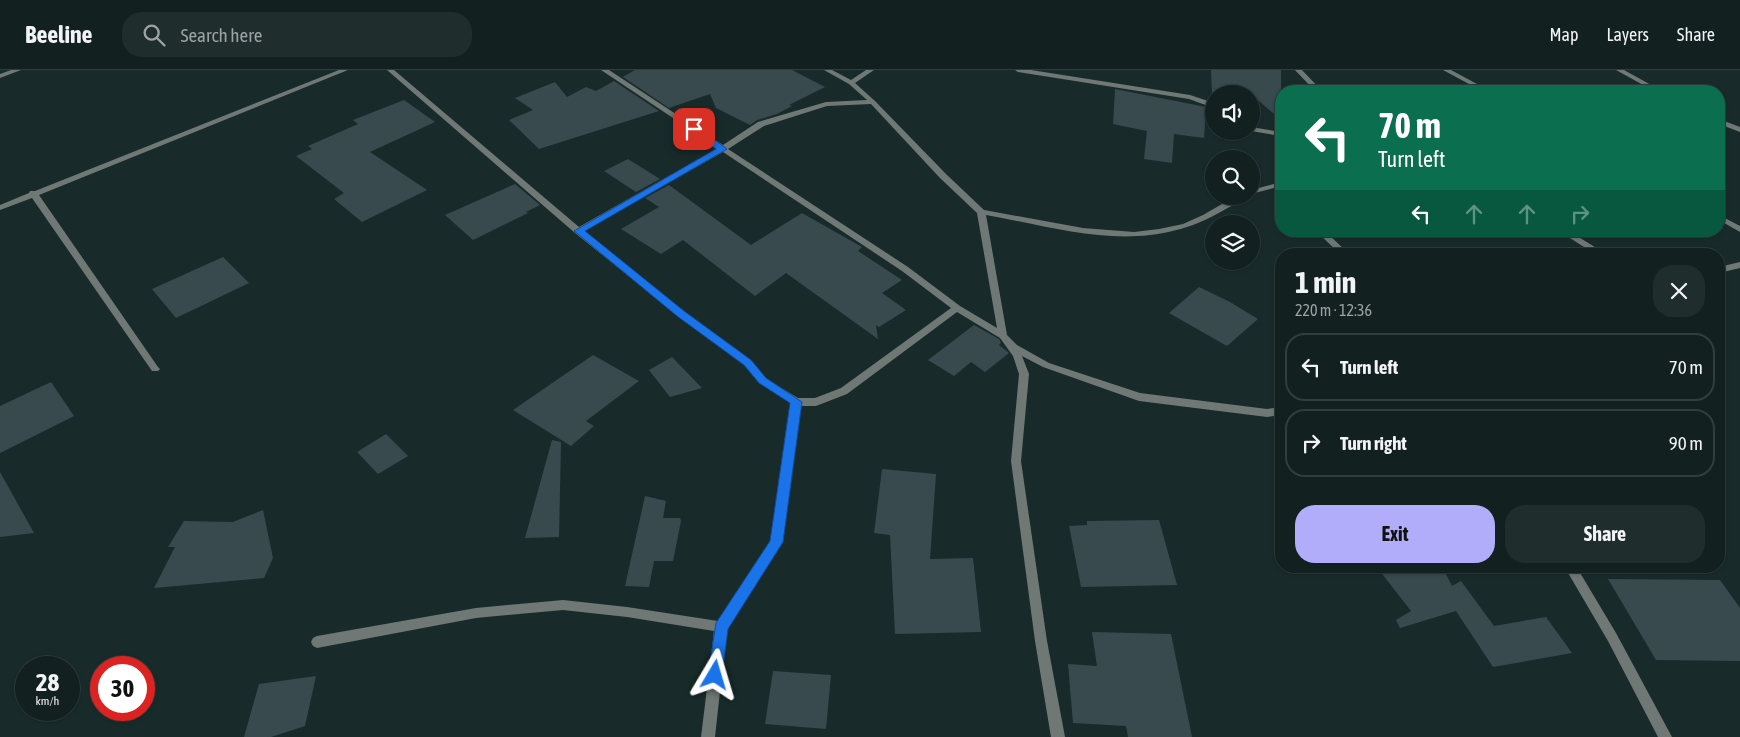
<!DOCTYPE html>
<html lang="en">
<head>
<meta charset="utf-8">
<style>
	body { margin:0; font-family:"Asap Condensed",sans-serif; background:#1f2d2d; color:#f1f3f6; height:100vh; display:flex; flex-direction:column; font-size:19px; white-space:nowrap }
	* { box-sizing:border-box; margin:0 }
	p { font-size:16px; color:#9ca3a5 }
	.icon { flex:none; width:28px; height:28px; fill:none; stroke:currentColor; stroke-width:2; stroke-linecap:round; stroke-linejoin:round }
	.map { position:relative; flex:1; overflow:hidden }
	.sheet { position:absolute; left:1275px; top:178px; width:450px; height:325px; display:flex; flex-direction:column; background:#122020; border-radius:20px; box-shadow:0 1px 4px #0004,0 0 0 1px #313e3e }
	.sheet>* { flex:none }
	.banner { position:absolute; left:1275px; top:15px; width:450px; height:152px; border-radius:20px; box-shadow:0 1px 4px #0004,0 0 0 1px #313e3e; background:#0b6e4f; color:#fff; overflow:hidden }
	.controls { position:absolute; left:1205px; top:15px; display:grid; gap:10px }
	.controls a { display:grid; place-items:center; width:55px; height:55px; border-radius:50%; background:#122020; box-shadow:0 1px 4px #0004,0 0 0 1px #313e3e; font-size:25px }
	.speed { position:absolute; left:15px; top:586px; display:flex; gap:10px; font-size:25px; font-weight:700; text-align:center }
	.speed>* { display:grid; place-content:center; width:65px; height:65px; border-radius:50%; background:#122020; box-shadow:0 1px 4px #0004,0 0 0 1px #313e3e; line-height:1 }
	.speed small { font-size:12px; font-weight:400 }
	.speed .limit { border:8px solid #d22; background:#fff; color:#111 }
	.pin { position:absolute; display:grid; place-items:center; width:42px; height:42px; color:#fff; margin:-21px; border-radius:10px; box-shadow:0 2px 8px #0006 }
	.me { position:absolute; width:55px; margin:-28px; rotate:7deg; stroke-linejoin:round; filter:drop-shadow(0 0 4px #0008) }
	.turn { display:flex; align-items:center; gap:18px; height:105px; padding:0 20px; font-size:22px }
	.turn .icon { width:65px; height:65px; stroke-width:2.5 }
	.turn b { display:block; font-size:35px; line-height:42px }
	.lanes { display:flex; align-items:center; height:48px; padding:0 20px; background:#0003; justify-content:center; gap:25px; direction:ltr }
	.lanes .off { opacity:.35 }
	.round { display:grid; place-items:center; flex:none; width:52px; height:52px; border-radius:20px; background:#1f2d2d }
	.headline { display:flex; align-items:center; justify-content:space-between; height:85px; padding:0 20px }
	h1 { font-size:30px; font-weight:700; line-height:38px }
	.primary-button { display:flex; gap:10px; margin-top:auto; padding:10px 20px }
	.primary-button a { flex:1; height:58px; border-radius:20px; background:#b1adfa; color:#111; font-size:20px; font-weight:700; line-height:58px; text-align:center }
	.primary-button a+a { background:#1f2d2d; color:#f1f3f6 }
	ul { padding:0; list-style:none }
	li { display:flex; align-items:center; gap:15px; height:68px; margin:0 10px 8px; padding:0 10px; border:2px solid #313e3e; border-radius:20px }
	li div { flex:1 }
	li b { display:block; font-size:19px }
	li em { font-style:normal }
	header { display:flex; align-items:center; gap:30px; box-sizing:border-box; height:70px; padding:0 25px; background:#122020; border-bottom:1px solid #313e3e }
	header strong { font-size:24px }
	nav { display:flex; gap:28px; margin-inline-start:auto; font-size:18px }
	.search { width:350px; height:45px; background:#1f2d2d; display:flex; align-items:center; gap:12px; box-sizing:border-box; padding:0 18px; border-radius:20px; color:#9ca3a5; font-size:19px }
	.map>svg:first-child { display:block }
</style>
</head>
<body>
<header>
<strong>Beeline</strong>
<div class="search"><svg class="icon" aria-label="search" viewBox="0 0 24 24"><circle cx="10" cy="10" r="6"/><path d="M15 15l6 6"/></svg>Search here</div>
<nav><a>Map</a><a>Layers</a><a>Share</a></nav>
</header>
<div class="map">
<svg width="1740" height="667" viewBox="0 0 1740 667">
	<rect width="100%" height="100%" fill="#182b2a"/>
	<path fill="#384a4e" d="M 635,0 L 792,0 L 825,17 L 789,35 L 792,36 L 777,44 L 757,50 L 750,55 L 716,38 L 710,24 L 669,38 L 623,7 Z
		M 1211,0 L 1281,0 L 1281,50 L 1251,24 L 1212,24 Z
		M 614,11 L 659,41 L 539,79 L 509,50 L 533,40 L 515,28 L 555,12 L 567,27 L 586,17 L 596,21 Z
		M 1115,19 L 1206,37 L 1204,68 L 1174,64 L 1172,93 L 1144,89 L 1147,61 L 1113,54 Z
		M 404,30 L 435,52 L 370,82 L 427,120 L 362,152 L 334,129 L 344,123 L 296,86 L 312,79 L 308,76 L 358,54 L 353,50 Z
		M 628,89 L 660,109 L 636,122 L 604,101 Z
		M 515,114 L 540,135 L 526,142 L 528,143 L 473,170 L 445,145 Z
		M 669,115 L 751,175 L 802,143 L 862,177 L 858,181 L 902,210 L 882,223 L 906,240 L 879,257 L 876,255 L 878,269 L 786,203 L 755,226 L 683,170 L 661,184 L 621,159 L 659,137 L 645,128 Z
		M 223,187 L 249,213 L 176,248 L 152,219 Z
		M 1199,217 L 1230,232 L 1258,249 L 1227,276 L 1169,243 Z
		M 974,255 L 999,269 L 1001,273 L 999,275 L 1009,283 L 985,302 L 971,292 L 954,306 L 928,290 Z
		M 593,285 L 639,311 L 586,351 L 594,356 L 571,376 L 513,340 Z
		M 672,287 L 702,318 L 670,327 L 649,300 Z
		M 51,312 L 74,346 L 0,383 L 0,336 Z
		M 386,364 L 408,386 L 378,404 L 357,382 Z
		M 552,370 L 561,372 L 559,467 L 525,468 Z
		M 882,399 L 936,404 L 930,489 L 973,488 L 981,562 L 895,564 L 890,465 L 874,463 Z
		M 0,402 L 34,463 L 0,467 Z
		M 645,426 L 666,431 L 663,448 L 680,448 L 681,451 L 673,491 L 654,491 L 649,517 L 625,516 Z
		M 263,440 L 273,488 L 264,508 L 154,518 L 175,477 L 168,477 L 184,451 L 233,452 Z
		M 1159,450 L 1177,515 L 1081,517 L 1069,456 L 1087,455 L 1087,451 Z
		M 1376,496 L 1442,496 L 1452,516 L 1461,511 L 1494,556 L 1546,547 L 1572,583 L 1493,597 L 1456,541 L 1400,558 L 1396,550 L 1411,541 Z
		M 1608,509 L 1720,510 L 1740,538 L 1740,591 L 1656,590 Z
		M 1092,562 L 1171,564 L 1192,667 L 1128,667 L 1126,656 L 1073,653 L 1068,594 L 1097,596 Z
		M 773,601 L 831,605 L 826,659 L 765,654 Z
		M 316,606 L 305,656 L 271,667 L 244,667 L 259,614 Z"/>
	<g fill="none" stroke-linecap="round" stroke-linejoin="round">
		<path fill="#6f7875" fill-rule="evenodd" d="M 11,0 L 21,0 L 0,8 L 0,4 Z
			M 339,0 L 348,0 L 39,125 L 158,297 L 160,299 L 158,301 L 152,301 L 32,128 L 0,140 L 0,135 L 29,123 L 30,121 L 35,121 Z
			M 387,0 L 394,0 L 579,157 L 718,78 L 601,0 L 609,0 L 723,75 L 758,52 L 826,32 L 867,30 L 849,14 L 824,0 L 832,0 L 851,10 L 866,0 L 874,0 L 855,13 L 875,31 L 946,104 L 984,140 L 1083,158 L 1134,162 L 1159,159 L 1183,154 L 1203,145 L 1236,126 L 1247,126 C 1240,132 1231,136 1224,140 C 1145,187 1069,160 986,145 L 1007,265 L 1017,275 L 1049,293 L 1140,323 L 1267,339 L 1281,337 L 1281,345 L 1267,347 L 1139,331 L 1043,297 L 1022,286 L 1029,304 L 1021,391 L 1047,571 L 1065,667 L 1051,667 L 1035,571 L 1011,391 L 1019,304 L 1013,286 L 1000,268 L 957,242 L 847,324 L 816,336 L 801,336 L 783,472 L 727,558 L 715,667 L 701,667 L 714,561 L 627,547 L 563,540 L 476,548 L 317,578 L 313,576 L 311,572 L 313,568 L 317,566 L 476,538 L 563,530 L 627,537 L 718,551 L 771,471 L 791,333 L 759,312 L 745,294 L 678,246 L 575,163 ZM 871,34 L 940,108 L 977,143 L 997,258 L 960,236 L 908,197 L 728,79 L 764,56 L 827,36 ZM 723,82 L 902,201 L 951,238 L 841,318 L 815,328 L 798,328 L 765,308 L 751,290 L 684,242 L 584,161 Z
			M 1015,0 L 1031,0 L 1190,25 L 1214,33 L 1214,38 L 1189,29 L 1018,2 Z
			M 1295,0 L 1302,0 L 1322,21 L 1315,21 Z
			M 1443,0 L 1451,0 L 1490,21 L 1482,21 Z
			M 1616,0 L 1624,0 L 1662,21 L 1654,21 Z
			M 1719,49 L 1740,57 L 1740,62 L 1719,54 Z
			M 1251,57 L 1281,62 L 1281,66 L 1251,61 Z
			M 1281,112 L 1281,116 L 1251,124 L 1251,120 Z
			M 1719,145 L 1740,156 L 1740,162 L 1719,150 Z
			M 1316,161 L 1325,161 L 1349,184 L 1340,184 Z
			M 1559,161 L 1569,161 L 1606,184 L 1595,184 Z
			M 1740,192 L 1740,198 L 1719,203 L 1719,197 Z
			M 1564,496 L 1576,496 L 1616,563 L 1672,667 L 1658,667 L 1608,571 Z"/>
	</g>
	<path fill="#1a73e8" stroke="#114b97" d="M 691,57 L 697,57 L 727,79 L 585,161 L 684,241 L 751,290 L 766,308 L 802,332 L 783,472 L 728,559 L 722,605 L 720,609 L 715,611 L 710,609 L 708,605 L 716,553 L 770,471 L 790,333 L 759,313 L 744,295 L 677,246 L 574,161 L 716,79 L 691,61 Z"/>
</svg>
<div class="controls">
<a><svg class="icon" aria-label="sound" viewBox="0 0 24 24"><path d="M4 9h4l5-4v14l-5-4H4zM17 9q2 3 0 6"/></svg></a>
<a><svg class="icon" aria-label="search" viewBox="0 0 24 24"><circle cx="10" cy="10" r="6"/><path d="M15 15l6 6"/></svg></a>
<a><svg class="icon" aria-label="layers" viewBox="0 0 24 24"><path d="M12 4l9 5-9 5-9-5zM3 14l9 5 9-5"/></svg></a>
</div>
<div class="speed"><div>28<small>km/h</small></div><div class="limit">30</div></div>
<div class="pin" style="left:694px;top:59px;background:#d93025"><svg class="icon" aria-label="arrive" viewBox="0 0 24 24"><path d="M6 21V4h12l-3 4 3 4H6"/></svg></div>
<svg class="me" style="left:715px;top:605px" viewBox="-20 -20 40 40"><path d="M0-17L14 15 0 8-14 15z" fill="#1a73e8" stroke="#fff" stroke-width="4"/></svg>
<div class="banner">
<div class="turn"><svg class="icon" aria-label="left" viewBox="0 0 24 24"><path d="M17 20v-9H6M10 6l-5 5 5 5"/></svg><div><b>70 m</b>Turn left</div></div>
<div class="lanes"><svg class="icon" aria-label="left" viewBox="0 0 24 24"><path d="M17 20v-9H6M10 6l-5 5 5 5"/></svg><svg class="icon off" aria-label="ahead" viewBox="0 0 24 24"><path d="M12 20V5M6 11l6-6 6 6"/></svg><svg class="icon off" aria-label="ahead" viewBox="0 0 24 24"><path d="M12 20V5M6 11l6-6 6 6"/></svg><svg class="icon off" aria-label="right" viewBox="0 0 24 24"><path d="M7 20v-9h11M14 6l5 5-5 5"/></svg></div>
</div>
<section class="sheet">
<div class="headline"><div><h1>1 min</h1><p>220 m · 12:36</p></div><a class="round"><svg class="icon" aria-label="close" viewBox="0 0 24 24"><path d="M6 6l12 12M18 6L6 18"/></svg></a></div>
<ul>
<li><svg class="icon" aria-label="left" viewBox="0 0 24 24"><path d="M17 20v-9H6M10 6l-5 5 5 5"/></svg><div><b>Turn left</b></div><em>70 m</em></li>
<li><svg class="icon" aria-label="right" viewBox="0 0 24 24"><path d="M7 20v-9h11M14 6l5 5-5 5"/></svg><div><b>Turn right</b></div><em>90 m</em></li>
</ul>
<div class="primary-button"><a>Exit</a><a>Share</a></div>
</section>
</div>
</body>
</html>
